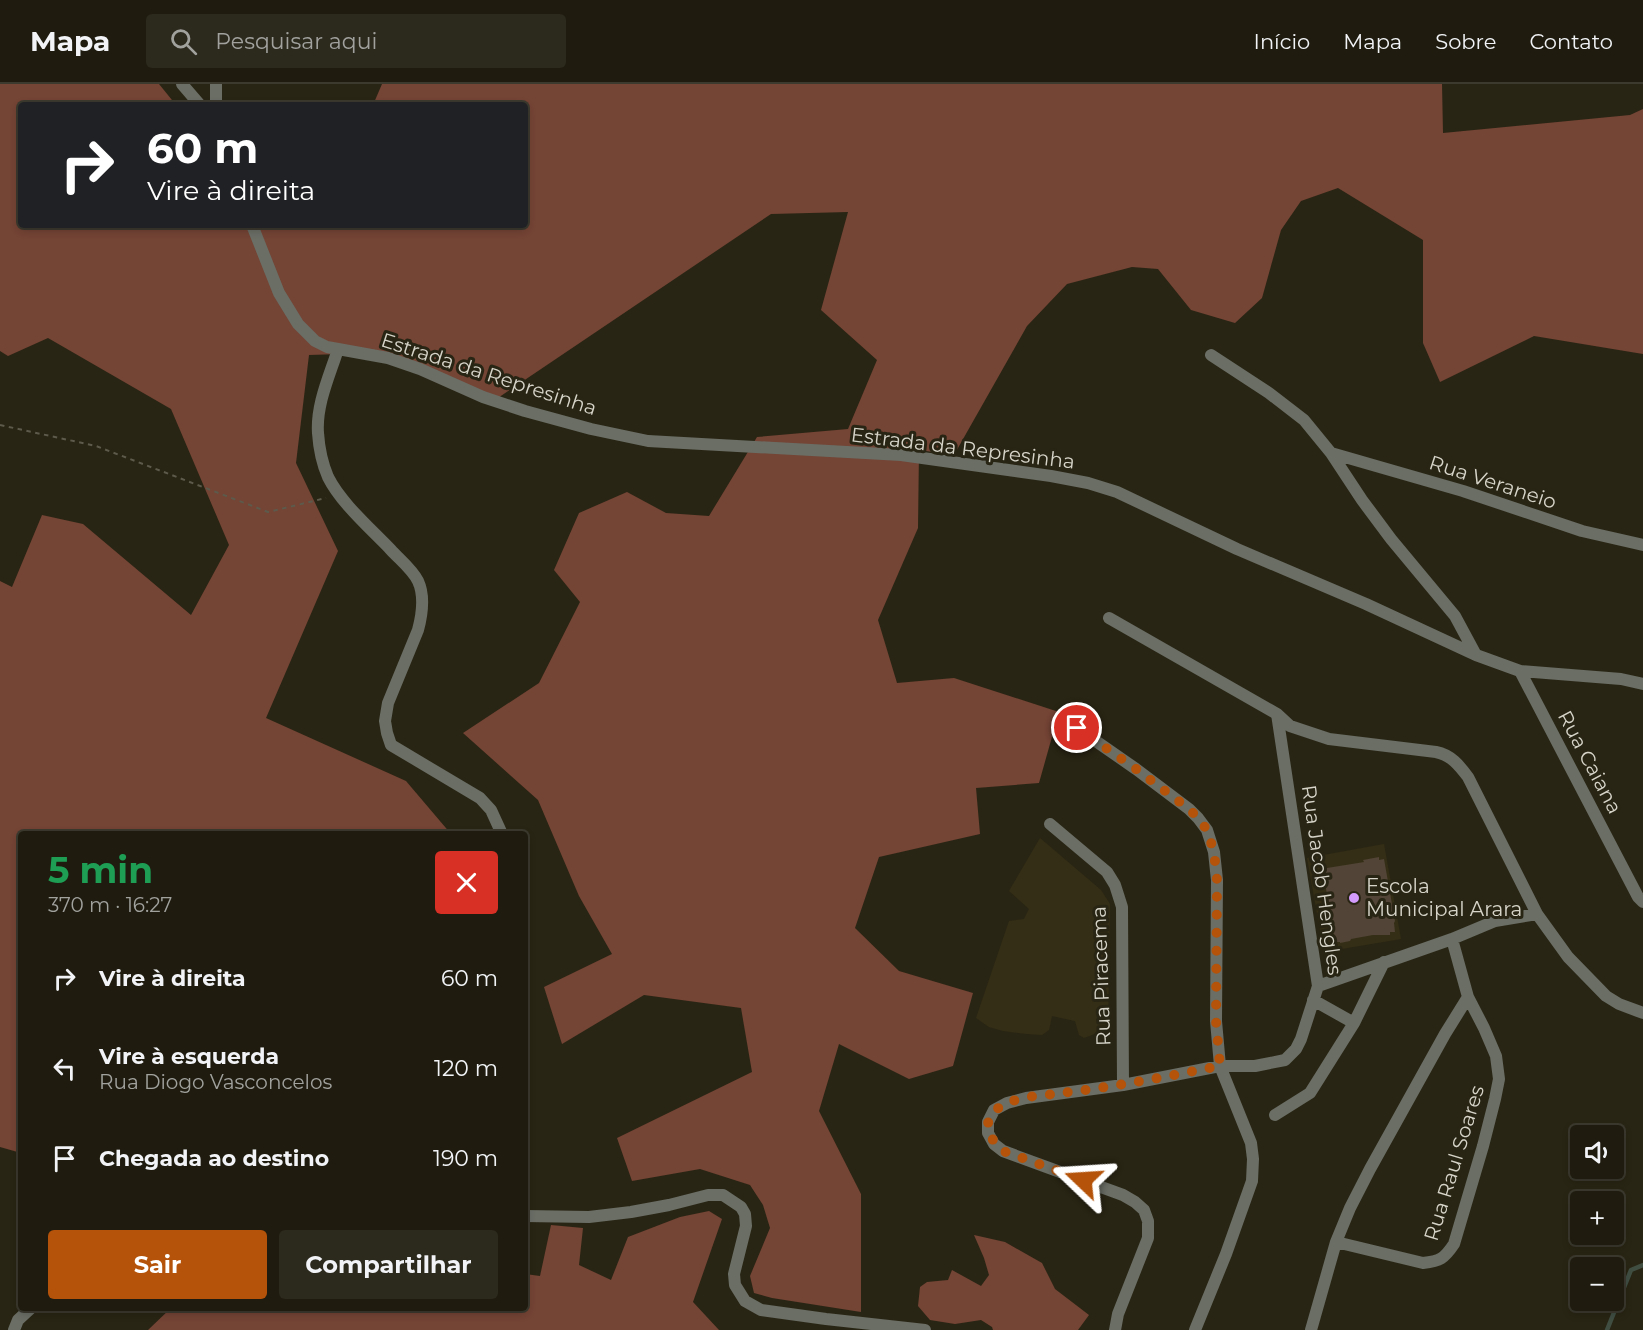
<!DOCTYPE html>
<html lang="pt">
<head>
<meta charset="utf-8">
<style>
	body { margin:0; font-family:Montserrat,sans-serif; background:#2c291d; color:#f1f3f6; height:100vh; display:flex; flex-direction:column; font-size:22px; white-space:nowrap }
	* { box-sizing:border-box; margin:0 }
	p { font-size:20px; color:#a1a19e }
	.icon { flex:none; width:33px; height:33px; fill:none; stroke:currentColor; stroke-width:2; stroke-linecap:round; stroke-linejoin:round }
	.map { position:relative; flex:1; overflow:hidden }
	.panel { position:absolute; left:18px; top:747px; width:510px; height:480px; display:flex; flex-direction:column; background:#1f1c0f; border-radius:6px; box-shadow:0 3px 9px #0003,0 0 0 2px #3c3a2f }
	.panel>* { flex:none }
	.banner { position:absolute; left:18px; top:18px; width:510px; height:126px; border-radius:6px; box-shadow:0 3px 9px #0003,0 0 0 2px #3c3a2f; background:#202124; color:#fff; overflow:hidden }
	.buttons { position:absolute; left:1570px; top:1041px; display:grid; gap:12px }
	.buttons a { display:grid; place-items:center; width:54px; height:54px; border-radius:6px; background:#1f1c0f; box-shadow:0 3px 9px #0003,0 0 0 2px #3c3a2f; font-size:30px }
	.pin { position:absolute; display:grid; place-items:center; width:51px; height:51px; color:#fff; margin:-26px; border:3px solid #fff; border-radius:50%; box-shadow:0 2px 6px #0007 }
	.me { position:absolute; width:66px; margin:-33px; rotate:290deg; stroke-linejoin:round; filter:drop-shadow(0 0 4px #0008) }
	.turn { display:flex; align-items:center; gap:21px; height:126px; padding:0 30px; font-size:27px }
	.turn .icon { width:78px; height:78px; stroke-width:2.5 }
	.turn b { display:block; font-size:42px; line-height:51px }
	.round { display:grid; place-items:center; flex:none; width:63px; height:63px; border-radius:6px; background:#2c291d }
	.overview { display:flex; align-items:center; justify-content:space-between; height:102px; padding:0 30px }
	h1 { font-size:36px; font-weight:700; line-height:45px; color:#1e9e55 }
	.button { display:flex; gap:12px; margin-top:auto; padding:12px 30px }
	.button a { flex:1; height:69px; border-radius:6px; background:#b45309; color:#fff; font-size:24px; font-weight:700; line-height:69px; text-align:center }
	.button a+a { background:#2c291d; color:#f1f3f6 }
	ul { padding:0; list-style:none }
	li { display:flex; align-items:center; gap:18px; height:90px; padding:0 30px }
	li div { flex:1 }
	li b { display:block; font-size:22px }
	li em { font-style:normal }
	header { display:flex; align-items:center; gap:36px; box-sizing:border-box; height:84px; padding:0 30px; background:#1f1c0f; border-bottom:2px solid #3c3a2f }
	header strong { font-size:28px }
	nav { display:flex; gap:33px; margin-inline-start:auto; font-size:21px }
	.search { width:420px; height:54px; background:#2c291d; display:flex; align-items:center; gap:15px; box-sizing:border-box; padding:0 21px; border-radius:6px; color:#a1a19e; font-size:22px }
	.map>svg:first-child { display:block }
</style>
</head>
<body>
<header>
<strong>Mapa</strong>
<div class="search"><svg class="icon" aria-label="search" viewBox="0 0 24 24"><circle cx="10" cy="10" r="6"/><path d="M15 15l6 6"/></svg>Pesquisar aqui</div>
<nav><a>Início</a><a>Mapa</a><a>Sobre</a><a>Contato</a></nav>
</header>
<div class="map">
<svg width="1643" height="1246" viewBox="0 0 1643 1246">
	<rect width="100%" height="100%" fill="#292514"/>
	<path fill="#342e16" d="M 1040,754 L 1101,806 L 1110,820 L 1108,945 L 1084,954 L 1079,951 L 1075,937 L 1052,932 L 1049,946 L 1042,951 L 1027,950 L 1003,947 L 989,943 L 976,934 L 1009,837 L 1024,835 L 1029,825 L 1009,807 Z
		M 1384,760 L 1401,855 L 1324,868 L 1307,774 Z"/>
	<path fill="#744435" d="M 0,0 L 159,0 L 176,21 L 21,21 L 21,141 L 525,141 L 525,21 L 373,21 L 382,0 L 1442,0 L 1443,49 L 1630,31 L 1643,25 L 1643,270 L 1534,252 L 1440,298 L 1423,259 L 1423,156 L 1338,104 L 1301,117 L 1281,146 L 1262,214 L 1235,239 L 1191,226 L 1158,185 L 1132,183 L 1067,200 L 1027,242 L 954,371 L 919,366 L 918,444 L 878,536 L 897,599 L 954,594 L 1059,628 L 1039,699 L 976,704 L 980,750 L 879,773 L 855,844 L 899,887 L 973,909 L 953,982 L 909,995 L 839,960 L 819,1027 L 861,1110 L 861,1228 L 772,1214 L 754,1209 L 750,1192 L 770,1144 L 763,1121 L 750,1101 L 700,1085 L 632,1097 L 617,1054 L 752,988 L 741,924 L 644,911 L 562,960 L 544,903 L 612,870 L 579,812 L 538,716 L 463,649 L 539,599 L 580,518 L 554,486 L 579,429 L 627,408 L 666,429 L 709,432 L 757,353 L 848,345 L 877,276 L 821,226 L 848,128 L 771,130 L 492,318 L 373,269 L 309,271 L 296,379 L 338,467 L 266,634 L 406,697 L 451,750 L 21,750 L 21,1069 L 0,1063 L 0,497 L 12,503 L 42,431 L 83,440 L 191,531 L 229,461 L 171,325 L 48,254 L 8,272 L 0,267 Z
		M 709,1127 L 722,1135 L 693,1218 L 719,1246 L 148,1246 L 171,1224 L 525,1224 L 525,1190 L 540,1192 L 551,1141 L 583,1144 L 579,1181 L 611,1196 L 628,1153 L 680,1133 Z
		M 974,1151 L 1005,1158 L 1042,1179 L 1055,1205 L 1089,1231 L 1078,1246 L 993,1246 L 992,1243 L 981,1236 L 955,1240 L 930,1236 L 918,1222 L 920,1203 L 927,1198 L 948,1196 L 952,1186 L 981,1202 L 989,1191 L 984,1174 Z"/>
	<g fill="none" stroke-linecap="round" stroke-linejoin="round">
		<path stroke="#404e42" stroke-width="4.5" d="M 1607,1246 L 1631,1186 L 1643,1181"/>
	</g>
	<path fill="#524436" d="M 1379,773 L 1379,776 L 1384,775 L 1395,837 L 1394,839 L 1395,848 L 1390,848 L 1390,851 L 1373,851 L 1351,855 L 1350,857 L 1340,859 L 1340,858 L 1335,858 L 1330,833 L 1331,833 L 1323,788 L 1327,787 L 1327,784 L 1358,779 L 1364,778 L 1363,776 Z"/>
	<g fill="none" stroke-linecap="round" stroke-linejoin="round">
		<path stroke="#5d5a4b" stroke-width="2" stroke-dasharray="4.5 4.5" stroke-linecap="butt" d="M 0,341 L 96,362 L 268,428 L 326,414"/>
		<path stroke="#6a6e65" stroke-width="12" d="M 182,0 L 200,21
			M 216,21 L 216,0
			M 252,141 L 279,209 L 298,240 L 315,257 L 327,263 L 388,274 L 420,285 L 483,313 L 525,327 L 591,345 L 648,357 L 901,371 L 1051,392 L 1088,399 L 1117,408 L 1237,465 L 1366,520 L 1476,571 L 1520,587 L 1621,595 L 1643,600
			M 338,265 C 330,291 316,320 318,349 C 319,364 322,379 328,393 C 341,419 370,444 391,466 C 399,475 412,485 418,497 C 425,512 422,531 418,546 L 388,619 L 385,637 L 387,649 L 391,661 L 480,714 L 491,726 L 502,750
			M 1211,271 L 1269,309 L 1304,336 L 1331,369 L 1463,407 L 1582,447 L 1643,461
			M 1331,369 L 1362,416 L 1391,455 L 1455,532 L 1476,571
			M 1109,534 L 1277,630 L 1290,642 L 1329,655 L 1436,668 C 1451,671 1459,681 1468,693 L 1537,830 L 1568,873 L 1606,912 L 1619,920 L 1643,929
			M 1520,587 L 1638,813 L 1643,818
			M 1077,644 L 1136,685 L 1189,725 L 1198,734 L 1207,746 L 1214,768 L 1217,796 L 1216,937 L 1220,982 L 1251,1059 L 1253,1075 L 1252,1097 L 1226,1170 L 1195,1246
			M 1050,740 L 1107,788 L 1115,801 L 1122,823 L 1123,1001
			M 1318,902 L 1452,855 L 1495,837 L 1537,830
			M 1354,939 L 1384,878
			M 1275,1031 L 1310,1009 L 1354,939 L 1313,916
			M 525,1132 L 589,1133 L 631,1128 L 669,1121 L 708,1111 L 723,1111 L 741,1123 L 745,1130 L 746,1142 L 734,1190 L 735,1201 L 745,1217 L 761,1226 L 826,1235 L 925,1246
			M 1336,1158 L 1423,1179 C 1440,1177 1444,1175 1454,1160 L 1483,1062 L 1495,1015 L 1499,995 L 1496,972 L 1484,944 L 1468,913 L 1452,855
			M 14,1246 L 18,1236 L 31,1224
			M 1115,1246 L 1118,1230 L 1148,1154 L 1148,1137 L 1144,1126 L 1135,1118 L 1123,1111 L 1003,1067 L 994,1060 L 988,1049 L 988,1038 L 994,1026 L 1007,1019 L 1026,1014 L 1123,1001 L 1220,982 L 1255,982 L 1285,976 L 1296,965 L 1301,955 L 1318,902 L 1277,630
			M 1311,1246 L 1336,1158 L 1350,1124 L 1370,1085 L 1445,950 L 1468,913"/>
	</g>
	<g fill="none" stroke-linecap="round" stroke-linejoin="round">
		<path stroke="#b45309" stroke-width="10" stroke-dasharray="0 18" d="M 1077,644 L 1136,685 L 1189,725 L 1198,734 L 1207,746 L 1214,768 L 1217,796 L 1216,937 L 1220,982 C 1188,988 1156,995 1124,1000 C 1101,1004 1078,1007 1055,1010 C 1036,1012 1013,1013 997,1025 C 980,1038 990,1056 1003,1067 L 1083,1096"/>
	</g>
	<circle fill="#d39cfc" stroke="#292514" stroke-width="2" cx="1354" cy="814" r="6"/>
	<g text-anchor="middle" dominant-baseline="central" stroke-width="6" stroke-linejoin="round" paint-order="stroke">
		<g font-size="20" fill="#d6d4c9" stroke="#292514">
			<text transform="translate(489 290) rotate(18)">Estrada da Represinha</text>
			<text transform="translate(963 364) rotate(7)">Estrada da Represinha</text>
			<text transform="translate(1493 398) rotate(18)">Rua Veraneio</text>
			<text transform="translate(1590 678) rotate(62)">Rua Caiana</text>
			<text transform="translate(1322 796) rotate(82)">Rua Jacob Hengles</text>
			<text transform="translate(1101 892) rotate(-92)">Rua Piracema</text>
			<text transform="translate(1454 1079) rotate(-73)">Rua Raul Soares</text>
		</g>
		<g font-size="20" fill="#d6d4c9" stroke="#292514" text-anchor="start">
			<text x="1366" y="802">Escola<tspan x="1366" dy="23">Municipal Arara</tspan></text>
		</g>
	</g>
</svg>
<div class="buttons">
<a><svg class="icon" aria-label="sound" viewBox="0 0 24 24"><path d="M4 9h4l5-4v14l-5-4H4zM17 9q2 3 0 6"/></svg></a>
<a>+</a>
<a>−</a>
</div>
<div class="pin" style="left:1077px;top:644px;background:#d93025"><svg class="icon" aria-label="arrive" viewBox="0 0 24 24"><path d="M6 21V4h12l-3 4 3 4H6"/></svg></div>
<svg class="me" style="left:1083px;top:1096px" viewBox="-20 -20 40 40"><path d="M0-17L14 15 0 8-14 15z" fill="#b45309" stroke="#fff" stroke-width="4"/></svg>
<div class="banner">
<div class="turn"><svg class="icon" aria-label="right" viewBox="0 0 24 24"><path d="M7 20v-9h11M14 6l5 5-5 5"/></svg><div><b>60 m</b>Vire à direita</div></div>
</div>
<section class="panel">
<div class="overview"><div><h1>5 min</h1><p>370 m · 16:27</p></div><a class="round" style="background:#d93025;color:#fff"><svg class="icon" aria-label="close" viewBox="0 0 24 24"><path d="M6 6l12 12M18 6L6 18"/></svg></a></div>
<ul>
<li><svg class="icon" aria-label="right" viewBox="0 0 24 24"><path d="M7 20v-9h11M14 6l5 5-5 5"/></svg><div><b>Vire à direita</b></div><em>60 m</em></li>
<li><svg class="icon" aria-label="left" viewBox="0 0 24 24"><path d="M17 20v-9H6M10 6l-5 5 5 5"/></svg><div><b>Vire à esquerda</b><p>Rua Diogo Vasconcelos</p></div><em>120 m</em></li>
<li><svg class="icon" aria-label="arrive" viewBox="0 0 24 24"><path d="M6 21V4h12l-3 4 3 4H6"/></svg><div><b>Chegada ao destino</b></div><em>190 m</em></li>
</ul>
<div class="button"><a>Sair</a><a>Compartilhar</a></div>
</section>
</div>
</body>
</html>
